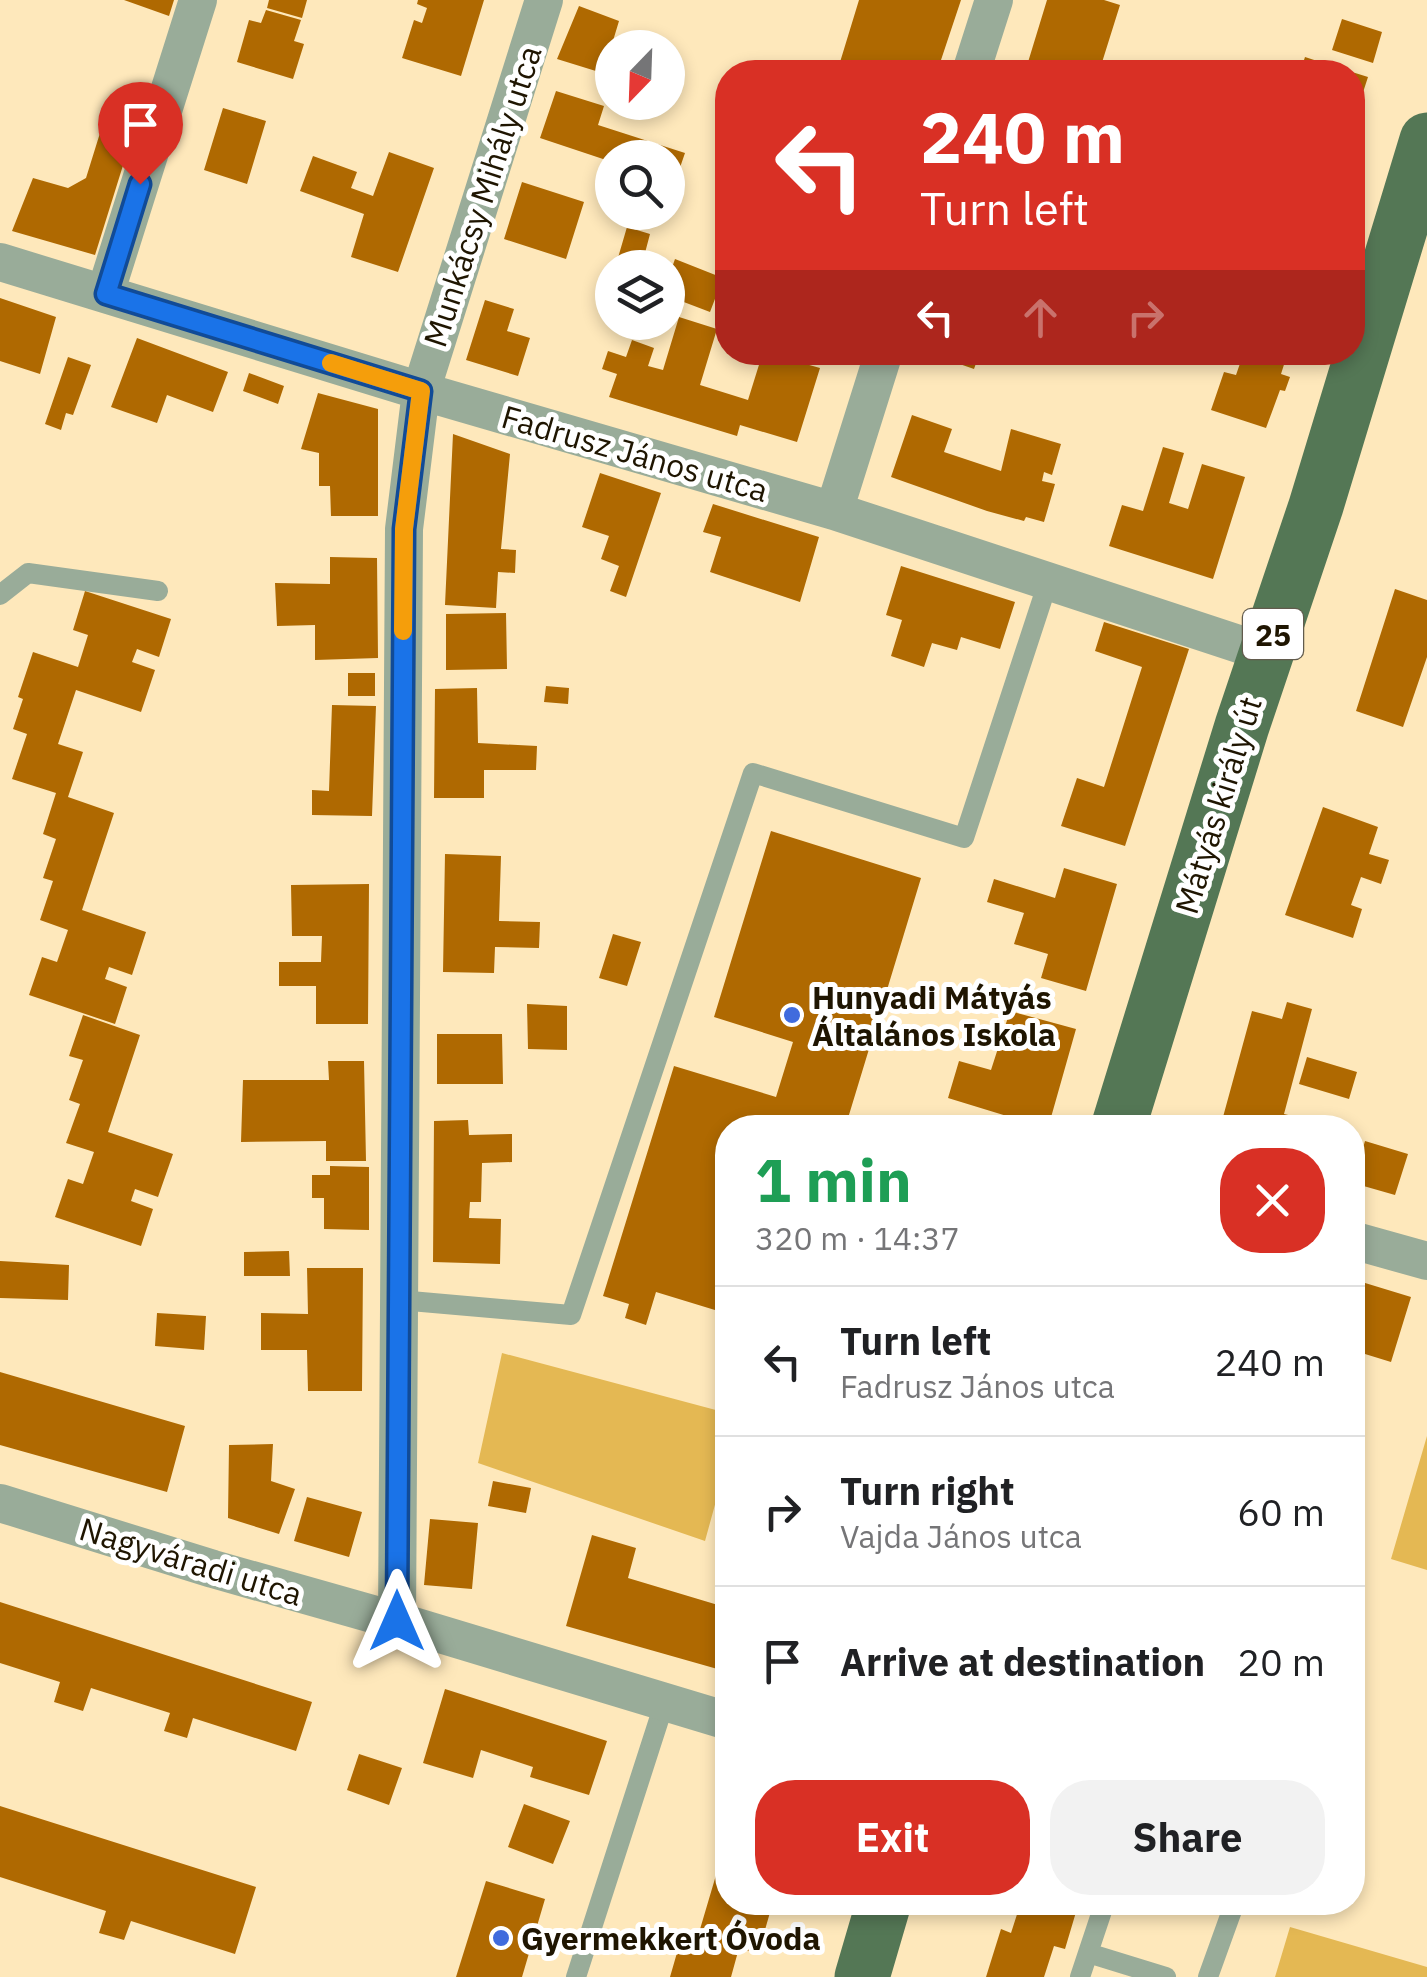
<!DOCTYPE html>
<html lang="en">
<head>
<meta charset="utf-8">
<style>
	body { margin:0; font-family:"IBM Plex Sans",sans-serif; background:#f2f2f2; color:#202124; height:100vh; display:flex; flex-direction:column; font-size:38px; white-space:nowrap }
	* { box-sizing:border-box; margin:0 }
	p { font-size:32px; color:#757577 }
	.icon { flex:none; width:55px; height:55px; fill:none; stroke:currentColor; stroke-width:2; stroke-linecap:round; stroke-linejoin:round }
	.map { position:relative; flex:1; overflow:hidden }
	.details { position:absolute; left:715px; top:1115px; width:650px; height:800px; display:flex; flex-direction:column; background:#fff; border-radius:40px; box-shadow:0 5px 15px #0003 }
	.details>* { flex:none }
	.hud { position:absolute; left:715px; top:60px; width:650px; height:305px; border-radius:40px; box-shadow:0 5px 15px #0003; background:#d93025; color:#fff; overflow:hidden }
	.needle { width:65px; rotate:203deg }
	.buttons { position:absolute; left:595px; top:30px; display:grid; gap:20px }
	.buttons a { display:grid; place-items:center; width:90px; height:90px; border-radius:50%; background:#fff; box-shadow:0 5px 15px #0003; font-size:50px }
	.pin { position:absolute; display:grid; place-items:center; width:85px; height:85px; color:#fff; margin:-102px -42px; border-radius:50% 50% 50% 0; rotate:-45deg; box-shadow:0 0 10px #0007 }
	.pin .icon { rotate:45deg }
	.me { position:absolute; width:110px; margin:-55px; rotate:0deg; stroke-linejoin:round; filter:drop-shadow(0 0 8px #0008) }
	.turn { display:flex; align-items:center; gap:35px; height:210px; padding:0 40px; font-size:45px }
	.turn .icon { width:130px; height:130px; stroke-width:2.5 }
	.turn b { display:block; font-size:70px; line-height:85px }
	.lanes { display:flex; align-items:center; height:95px; padding:0 40px; background:#0003; justify-content:center; gap:50px; direction:ltr }
	.lanes .off { opacity:.35 }
	.round { display:grid; place-items:center; flex:none; width:105px; height:105px; border-radius:40px; background:#f2f2f2 }
	.head { display:flex; align-items:center; justify-content:space-between; height:170px; padding:0 40px }
	h1 { font-size:60px; font-weight:700; line-height:75px; color:#1e9e55 }
	.action { display:flex; gap:20px; margin-top:auto; padding:20px 40px }
	.action a { flex:1; height:115px; border-radius:40px; background:#d93025; color:#fff; font-size:40px; font-weight:700; line-height:115px; text-align:center }
	.action a+a { background:#f2f2f2; color:#202124 }
	ul { padding:0; list-style:none }
	li { display:flex; align-items:center; gap:30px; height:150px; padding:0 40px; border-top:2px solid #e0e0e0 }
	li div { flex:1 }
	li b { display:block; font-size:38px }
	li em { font-style:normal }
	.map>svg:first-child { display:block }
</style>
</head>
<body>
<div class="map">
<svg width="1427" height="1977" viewBox="0 0 1427 1977">
	<rect width="100%" height="100%" fill="#fee8bb"/>
	<path fill="#e4b853" d="M 502,1353 L 727,1413 L 727,1461 L 705,1541 L 478,1463 Z
		M 1427,1436 L 1427,1570 L 1391,1559 Z
		M 1290,1927 L 1427,1967 L 1427,1977 L 1275,1977 Z"/>
	<path fill="#af6901" d="M 124,0 L 174,0 L 169,16 Z
		M 269,0 L 307,0 L 302,18 L 267,8 Z
		M 418,0 L 484,0 L 461,76 L 402,58 L 414,20 L 422,23 L 427,8 L 417,4 Z
		M 859,0 L 961,0 L 937,72 L 837,72 Z
		M 1047,0 L 1104,0 L 1120,5 L 1099,72 L 1025,72 Z
		M 579,6 L 619,21 L 609,54 L 612,55 L 612,76 L 557,59 Z
		M 266,10 L 301,20 L 294,41 L 304,44 L 293,79 L 237,62 L 249,20 L 261,23 Z
		M 1342,19 L 1382,32 L 1373,63 L 1332,50 Z
		M 1305,57 L 1351,72 L 1300,72 Z
		M 1352,72 L 1368,77 L 1353,123 L 1352,123 Z
		M 556,91 L 604,106 L 598,125 L 685,153 L 675,182 L 668,179 L 668,158 L 612,158 L 612,162 L 540,138 Z
		M 223,108 L 266,121 L 247,184 L 204,170 Z
		M 100,133 L 130,143 L 95,255 L 12,231 L 33,178 L 68,188 L 86,178 Z
		M 389,152 L 434,168 L 398,272 L 351,257 L 364,214 L 300,191 L 313,156 L 357,172 L 351,188 L 373,196 Z
		M 522,182 L 584,202 L 566,259 L 504,239 Z
		M 627,227 L 650,234 L 641,268 L 615,268 Z
		M 675,259 L 723,278 L 710,312 L 668,296 L 668,279 Z
		M 0,298 L 56,317 L 40,374 L 0,361 Z
		M 485,300 L 514,309 L 507,331 L 530,338 L 518,376 L 466,360 Z
		M 679,317 L 717,329 L 700,385 L 748,400 L 763,352 L 820,368 L 797,442 L 740,425 L 737,436 L 609,397 L 617,374 L 602,369 L 608,351 L 626,357 L 632,340 L 654,348 L 648,366 L 663,370 Z
		M 137,338 L 228,372 L 213,412 L 167,395 L 157,423 L 111,407 Z
		M 925,352 L 980,352 L 974,369 Z
		M 1244,352 L 1288,352 L 1281,374 L 1290,377 L 1285,391 L 1280,390 L 1266,428 L 1211,410 L 1224,372 L 1236,375 Z
		M 68,357 L 91,365 L 73,415 L 66,413 L 61,430 L 45,424 Z
		M 249,373 L 284,386 L 278,404 L 243,391 Z
		M 318,393 L 378,409 L 378,516 L 331,516 L 330,486 L 319,486 L 319,453 L 301,449 Z
		M 912,415 L 952,429 L 944,452 L 1001,471 L 1011,429 L 1061,444 L 1052,475 L 1044,472 L 1042,481 L 1055,484 L 1044,522 L 1026,517 L 1024,521 L 987,511 L 891,477 Z
		M 453,434 L 510,454 L 501,549 L 516,550 L 515,573 L 498,572 L 496,608 L 445,605 Z
		M 1163,447 L 1184,453 L 1169,503 L 1188,509 L 1202,464 L 1245,477 L 1213,579 L 1109,546 L 1122,505 L 1143,511 Z
		M 600,473 L 661,493 L 626,597 L 610,591 L 619,566 L 601,559 L 609,536 L 582,527 Z
		M 713,504 L 819,537 L 800,602 L 710,572 L 721,537 L 703,532 Z
		M 330,557 L 377,558 L 378,658 L 315,660 L 315,625 L 277,626 L 275,583 L 330,584 Z
		M 901,566 L 1015,602 L 1000,649 L 961,637 L 957,650 L 932,643 L 924,667 L 891,656 L 902,620 L 886,615 Z
		M 1395,589 L 1427,600 L 1427,657 L 1403,727 L 1356,711 Z
		M 85,591 L 171,619 L 159,657 L 137,649 L 132,662 L 155,670 L 141,712 L 76,690 L 58,744 L 83,752 L 68,797 L 114,813 L 82,910 L 146,932 L 132,975 L 109,967 L 105,979 L 127,987 L 115,1024 L 29,995 L 42,957 L 57,962 L 68,930 L 40,920 L 53,881 L 43,878 L 56,839 L 43,834 L 56,793 L 12,779 L 27,734 L 13,729 L 23,699 L 18,697 L 33,652 L 78,667 L 88,635 L 73,630 Z
		M 506,613 L 507,669 L 446,670 L 446,614 Z
		M 1104,622 L 1189,649 L 1125,846 L 1061,826 L 1077,778 L 1104,787 L 1142,667 L 1095,651 Z
		M 348,673 L 375,673 L 375,696 L 348,696 Z
		M 546,686 L 569,688 L 568,704 L 544,702 Z
		M 477,688 L 478,743 L 537,746 L 536,770 L 484,770 L 484,798 L 434,798 L 435,689 Z
		M 332,705 L 376,706 L 372,816 L 312,815 L 312,790 L 329,791 Z
		M 1323,807 L 1378,827 L 1369,854 L 1389,860 L 1381,884 L 1361,877 L 1351,905 L 1362,909 L 1353,938 L 1285,915 Z
		M 771,831 L 921,878 L 845,1128 L 728,1128 L 728,1314 L 656,1292 L 646,1325 L 625,1318 L 629,1304 L 603,1296 L 674,1066 L 776,1097 L 793,1042 L 714,1017 Z
		M 445,854 L 501,856 L 499,921 L 540,922 L 539,948 L 495,947 L 494,973 L 443,972 Z
		M 1064,868 L 1117,884 L 1086,991 L 1041,978 L 1048,954 L 1014,944 L 1024,913 L 987,902 L 994,879 L 1055,898 Z
		M 369,884 L 368,1024 L 316,1024 L 316,986 L 279,986 L 279,962 L 321,962 L 322,936 L 292,936 L 291,885 Z
		M 613,934 L 641,942 L 627,986 L 599,978 Z
		M 1287,1002 L 1312,1009 L 1284,1114 L 1326,1124 L 1325,1128 L 1220,1128 L 1252,1011 L 1282,1019 Z
		M 527,1004 L 567,1006 L 567,1050 L 528,1049 Z
		M 1010,1011 L 1076,1029 L 1048,1128 L 1007,1128 L 1010,1117 L 948,1098 L 959,1061 L 991,1070 Z
		M 83,1015 L 140,1035 L 108,1132 L 173,1154 L 158,1197 L 135,1189 L 131,1201 L 153,1209 L 141,1246 L 55,1217 L 68,1179 L 83,1184 L 94,1152 L 66,1143 L 80,1104 L 69,1100 L 83,1060 L 69,1056 Z
		M 437,1034 L 502,1034 L 503,1084 L 437,1084 Z
		M 1307,1057 L 1357,1072 L 1349,1099 L 1299,1084 Z
		M 328,1061 L 364,1061 L 366,1161 L 326,1161 L 326,1141 L 241,1142 L 243,1080 L 329,1080 Z
		M 468,1120 L 469,1135 L 512,1134 L 512,1162 L 482,1163 L 481,1202 L 470,1202 L 469,1218 L 501,1219 L 500,1264 L 433,1262 L 434,1121 Z
		M 1365,1141 L 1408,1154 L 1395,1195 L 1353,1183 Z
		M 330,1166 L 369,1167 L 369,1230 L 324,1229 L 324,1198 L 312,1198 L 312,1175 L 330,1175 Z
		M 289,1251 L 290,1276 L 244,1276 L 244,1252 Z
		M 0,1261 L 69,1265 L 68,1300 L 0,1298 Z
		M 307,1268 L 363,1268 L 362,1391 L 308,1391 L 307,1350 L 261,1350 L 261,1313 L 308,1314 Z
		M 1352,1279 L 1411,1297 L 1391,1362 L 1352,1350 Z
		M 157,1313 L 206,1316 L 204,1350 L 155,1346 Z
		M 0,1372 L 185,1426 L 167,1492 L 0,1445 Z
		M 273,1444 L 271,1481 L 295,1489 L 279,1534 L 228,1518 L 229,1445 Z
		M 493,1481 L 531,1488 L 526,1513 L 488,1506 Z
		M 307,1497 L 362,1512 L 349,1557 L 294,1541 Z
		M 430,1519 L 478,1523 L 472,1589 L 424,1585 Z
		M 592,1535 L 636,1548 L 628,1578 L 728,1608 L 728,1672 L 566,1626 Z
		M 0,1602 L 312,1702 L 296,1751 L 193,1718 L 187,1738 L 164,1731 L 170,1713 L 91,1688 L 83,1711 L 54,1702 L 60,1682 L 0,1663 Z
		M 445,1689 L 607,1741 L 589,1795 L 530,1777 L 533,1767 L 481,1750 L 473,1778 L 423,1763 Z
		M 359,1754 L 402,1768 L 389,1805 L 347,1790 Z
		M 524,1804 L 570,1821 L 553,1864 L 508,1847 Z
		M 0,1806 L 256,1887 L 235,1954 L 131,1921 L 124,1940 L 99,1933 L 106,1911 L 0,1877 Z
		M 727,1838 L 728,1902 L 773,1902 L 758,1954 L 739,1948 L 731,1977 L 670,1977 L 683,1932 L 698,1936 Z
		M 486,1881 L 545,1899 L 522,1977 L 456,1977 Z
		M 1021,1902 L 1079,1902 L 1065,1949 L 1054,1946 L 1044,1977 L 986,1977 L 1001,1929 L 1011,1933 Z"/>
	<g fill="none" stroke-linecap="round" stroke-linejoin="round">
		<path stroke="#99ac99" stroke-width="20" d="M 0,595 L 28,573 L 158,591
			M 399,1300 L 571,1315 L 753,773 L 964,838 L 1048,582
			M 1088,1953 L 1166,1977
			M 576,1977 L 664,1704
			M 1080,1977 L 1105,1902
			M 1208,1977 L 1235,1902"/>
		<path stroke="#99ac99" stroke-width="38" d="M 971,72 L 994,0
			M 0,262 L 421,391 L 834,511 L 1266,653
			M 105,294 L 198,0
			M 834,511 L 884,352
			M 1352,1240 L 1427,1261
			M 0,1503 L 213,1569 L 397,1621 L 728,1721
			M 397,1621 L 404,529 L 421,391 L 544,0"/>
		<path stroke="#547755" stroke-width="55" d="M 1118,1128 L 1242,726 L 1316,506 L 1427,140
			M 862,1977 L 884,1902"/>
	</g>
	<g fill="none" stroke-linecap="round" stroke-linejoin="round">
		<g stroke="#114b97" stroke-width="25">
			<path id="route" d="M 140,184 L 106,294 L 421,391 L 404,529 L 397,1621"/>
		</g>
		<use href="#route" stroke="#1a73e8" stroke-width="18"/>
		<path stroke="#f59e0b" stroke-width="18" d="M 331,363 L 421,391 L 404,529 L 403,631"/>
	</g>
	<g fill="#406bdd" stroke="#fff" stroke-width="4">
		<circle cx="792" cy="1015" r="10"/>
		<circle cx="501" cy="1938" r="10"/>
	</g>
	<g text-anchor="middle" dominant-baseline="central" stroke-width="10" stroke-linejoin="round" paint-order="stroke">
		<rect fill="#fff" stroke="#625b4d" stroke-width="2.5" x="1243" y="609" width="60" height="50" rx="8"/>
		<g font-size="30" font-weight="bold" fill="#1f1501">
			<text x="1273" y="634">25</text>
		</g>
		<g font-size="32" fill="#1f1501" stroke="#fff">
			<text transform="translate(482 196) rotate(-72)">Munkácsy Mihály utca</text>
			<text transform="translate(635 453) rotate(16)">Fadrusz János utca</text>
			<text transform="translate(1218 805) rotate(-73)">Mátyás király út</text>
			<text transform="translate(191 1561) rotate(17)">Nagyváradi utca</text>
		</g>
		<g font-size="32" font-weight="bold" fill="#1f1501" stroke="#fff" text-anchor="start">
			<text x="812" y="997">Hunyadi Mátyás<tspan x="812" dy="37">Általános Iskola</tspan></text>
			<text x="521" y="1938">Gyermekkert Óvoda</text>
		</g>
	</g>
</svg>
<div class="buttons">
<a><svg class="needle" viewBox="-14 -14 28 28"><path d="M0-13l5 13h-10z" fill="#e53935"/><path d="M0 13l5-13h-10z" fill="#757577"/></svg></a>
<a><svg class="icon" aria-label="search" viewBox="0 0 24 24"><circle cx="10" cy="10" r="6"/><path d="M15 15l6 6"/></svg></a>
<a><svg class="icon" aria-label="layers" viewBox="0 0 24 24"><path d="M12 4l9 5-9 5-9-5zM3 14l9 5 9-5"/></svg></a>
</div>
<div class="pin" style="left:140px;top:184px;background:#d93025"><svg class="icon" aria-label="arrive" viewBox="0 0 24 24"><path d="M6 21V4h12l-3 4 3 4H6"/></svg></div>
<svg class="me" style="left:397px;top:1621px" viewBox="-20 -20 40 40"><path d="M0-17L14 15 0 8-14 15z" fill="#1a73e8" stroke="#fff" stroke-width="4"/></svg>
<div class="hud">
<div class="turn"><svg class="icon" aria-label="left" viewBox="0 0 24 24"><path d="M17 20v-9H6M10 6l-5 5 5 5"/></svg><div><b>240 m</b>Turn left</div></div>
<div class="lanes"><svg class="icon" aria-label="left" viewBox="0 0 24 24"><path d="M17 20v-9H6M10 6l-5 5 5 5"/></svg><svg class="icon off" aria-label="ahead" viewBox="0 0 24 24"><path d="M12 20V5M6 11l6-6 6 6"/></svg><svg class="icon off" aria-label="right" viewBox="0 0 24 24"><path d="M7 20v-9h11M14 6l5 5-5 5"/></svg></div>
</div>
<section class="details">
<div class="head"><div><h1>1 min</h1><p>320 m · 14:37</p></div><a class="round" style="background:#d93025;color:#fff"><svg class="icon" aria-label="close" viewBox="0 0 24 24"><path d="M6 6l12 12M18 6L6 18"/></svg></a></div>
<ul>
<li><svg class="icon" aria-label="left" viewBox="0 0 24 24"><path d="M17 20v-9H6M10 6l-5 5 5 5"/></svg><div><b>Turn left</b><p>Fadrusz János utca</p></div><em>240 m</em></li>
<li><svg class="icon" aria-label="right" viewBox="0 0 24 24"><path d="M7 20v-9h11M14 6l5 5-5 5"/></svg><div><b>Turn right</b><p>Vajda János utca</p></div><em>60 m</em></li>
<li><svg class="icon" aria-label="arrive" viewBox="0 0 24 24"><path d="M6 21V4h12l-3 4 3 4H6"/></svg><div><b>Arrive at destination</b></div><em>20 m</em></li>
</ul>
<div class="action"><a>Exit</a><a>Share</a></div>
</section>
</div>
</body>
</html>
